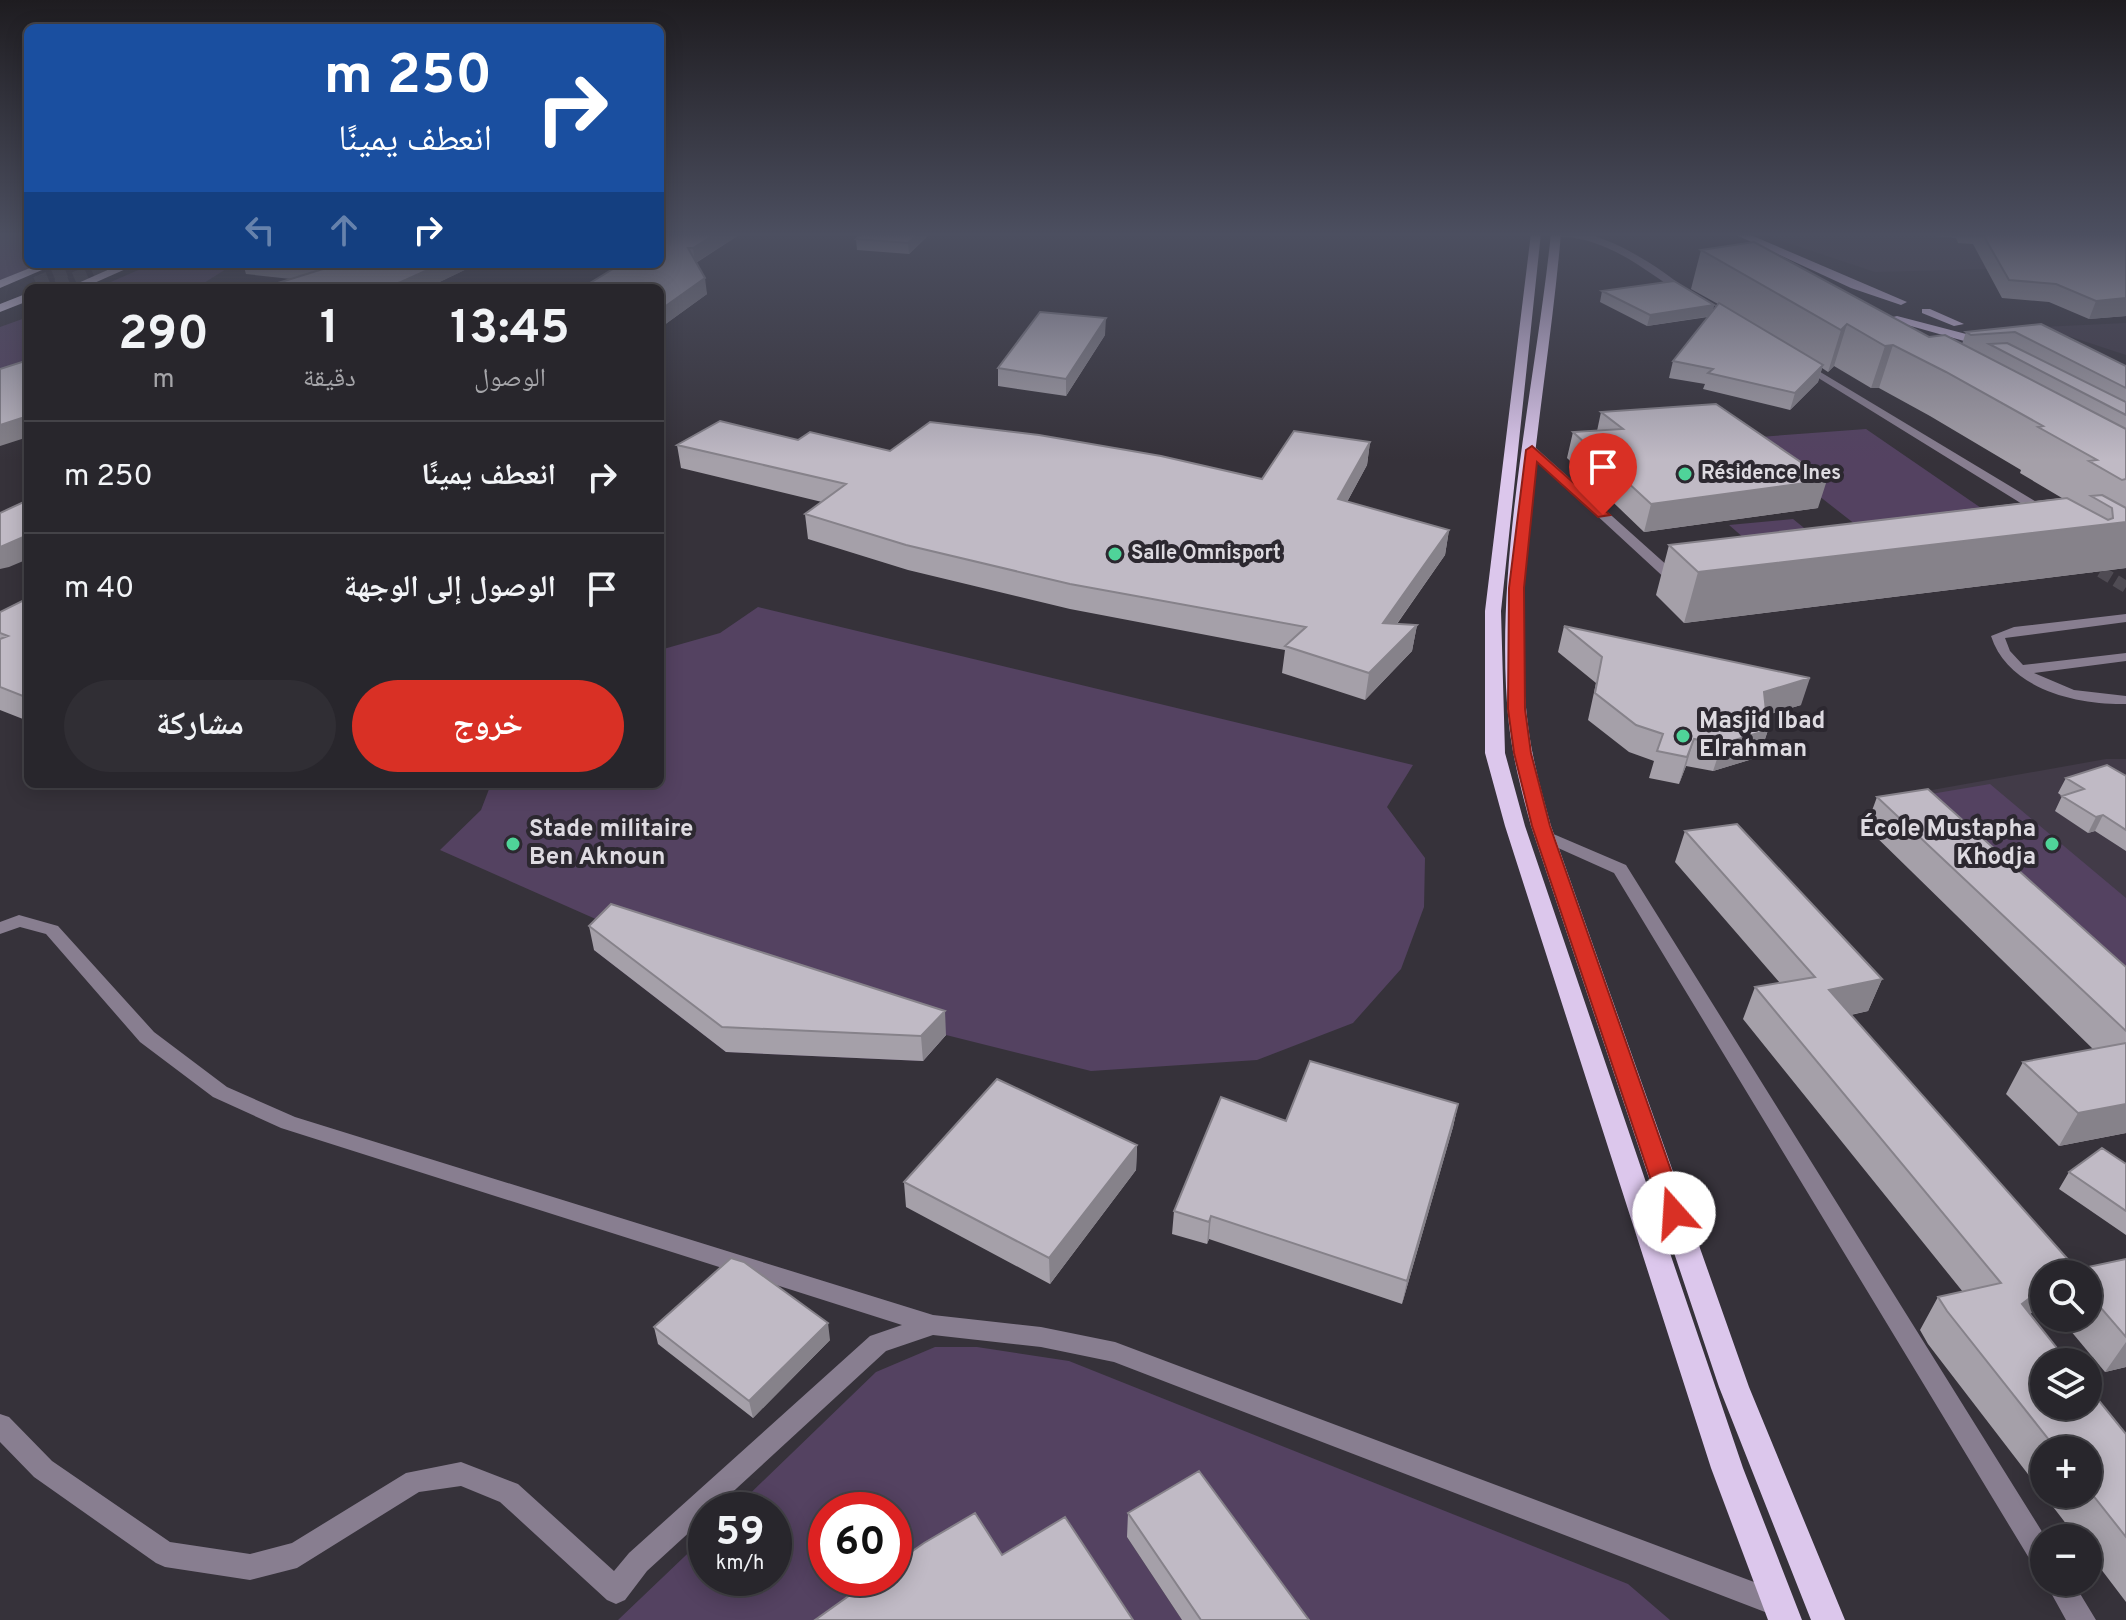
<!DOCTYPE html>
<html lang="ar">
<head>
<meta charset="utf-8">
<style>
	body { margin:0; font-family:Overpass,"Noto Naskh Arabic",sans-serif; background:#302e34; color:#f1f3f6; direction:rtl; height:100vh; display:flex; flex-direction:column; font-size:30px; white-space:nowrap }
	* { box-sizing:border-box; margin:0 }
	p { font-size:26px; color:#a5a5a9 }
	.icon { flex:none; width:44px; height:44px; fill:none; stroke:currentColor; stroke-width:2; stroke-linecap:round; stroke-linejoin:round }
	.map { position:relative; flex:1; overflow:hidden; direction:ltr }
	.panel { position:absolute; left:24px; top:284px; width:640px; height:504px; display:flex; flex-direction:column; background:#28262c; border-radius:12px; box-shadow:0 4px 20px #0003,0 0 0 2px #444348; direction:rtl }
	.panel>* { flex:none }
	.guide { position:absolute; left:24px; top:24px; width:640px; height:244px; border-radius:12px; box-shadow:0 4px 20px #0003,0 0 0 2px #444348; direction:rtl; background:#1a4fa0; color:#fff; overflow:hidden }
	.controls { position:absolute; left:2030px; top:1260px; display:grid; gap:16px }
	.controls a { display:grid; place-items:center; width:72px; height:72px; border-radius:50%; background:#28262c; box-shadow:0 4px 20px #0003,0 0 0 2px #444348; font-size:40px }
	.speed { position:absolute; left:688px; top:1492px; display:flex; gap:16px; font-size:40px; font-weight:700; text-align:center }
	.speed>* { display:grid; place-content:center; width:104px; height:104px; border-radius:50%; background:#28262c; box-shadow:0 4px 20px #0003,0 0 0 2px #444348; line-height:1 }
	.speed small { font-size:20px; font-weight:400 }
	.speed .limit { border:12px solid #d22; background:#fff; color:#111 }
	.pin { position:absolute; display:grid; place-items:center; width:68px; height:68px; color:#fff; margin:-82px -34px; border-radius:50% 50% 50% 0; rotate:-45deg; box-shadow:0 0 8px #0007 }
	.pin .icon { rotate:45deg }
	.me { position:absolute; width:88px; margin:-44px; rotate:341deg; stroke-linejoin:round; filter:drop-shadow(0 0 6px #0008) }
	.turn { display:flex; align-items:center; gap:28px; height:168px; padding:0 40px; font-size:36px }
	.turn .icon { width:104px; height:104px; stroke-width:2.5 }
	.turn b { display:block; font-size:56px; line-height:68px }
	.lanes { display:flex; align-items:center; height:76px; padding:0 40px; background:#0003; justify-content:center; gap:40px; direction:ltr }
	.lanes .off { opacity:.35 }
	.eta { display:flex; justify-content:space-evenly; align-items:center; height:136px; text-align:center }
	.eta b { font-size:48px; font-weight:700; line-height:56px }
	.cta { display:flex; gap:16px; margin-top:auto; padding:16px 40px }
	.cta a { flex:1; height:92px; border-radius:48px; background:#d93025; color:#fff; font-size:32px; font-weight:700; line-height:92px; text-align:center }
	.cta a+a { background:#302e34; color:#f1f3f6 }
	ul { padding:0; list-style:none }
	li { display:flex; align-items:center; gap:24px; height:112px; padding:0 40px; border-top:2px solid #444348 }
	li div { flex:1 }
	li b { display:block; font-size:30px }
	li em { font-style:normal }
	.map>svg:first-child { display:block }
</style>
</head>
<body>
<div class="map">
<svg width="2126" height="1620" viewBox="0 0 2126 1620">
	<rect width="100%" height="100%" fill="#36323a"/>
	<path fill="#423b48" d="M 1768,233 L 2126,233 L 2031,268 L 1875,272 L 1773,238 Z
		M 2126,323 L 2126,355 L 2041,327 Z
		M 2106,759 L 2126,759 L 2126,979 L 1921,792 Z"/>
	<path fill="#544261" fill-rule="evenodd" d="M 0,233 L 28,233 L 28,264 L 41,264 L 0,280 Z
		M 152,264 L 234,264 L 196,288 L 97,288 Z
		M 28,317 L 28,367 L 0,375 L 0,327 Z
		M 1866,429 L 2000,521 L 1865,532 L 1745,438 Z
		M 1793,519 L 1850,565 L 1783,572 L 1729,525 Z
		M 758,607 L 1413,765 L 1387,807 L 1425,858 L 1424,907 L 1401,969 L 1353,1023 L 1257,1060 L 1091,1071 L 946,1035 L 923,1061 L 726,1052 L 594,950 L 616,928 L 440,850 L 481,810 L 491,784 L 660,784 L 660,650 L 720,633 Z
		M 1990,784 L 2126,898 L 2126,979 L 1925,795 Z
		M 935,1347 L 977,1347 L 1069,1361 L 1628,1584 L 1670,1620 L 1287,1620 L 1127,1537 L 1182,1620 L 618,1620 L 706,1536 L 706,1578 L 774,1578 L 774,1510 L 733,1510 L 876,1372 ZM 826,1510 L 894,1510 L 894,1578 L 826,1578 Z"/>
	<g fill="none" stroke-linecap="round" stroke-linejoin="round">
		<path stroke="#4f4b53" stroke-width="12" stroke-dasharray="12 6" stroke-linecap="butt" d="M 2085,562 L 2126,587"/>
		<path stroke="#4f4b53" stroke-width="13" stroke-dasharray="13 6" stroke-linecap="butt" d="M 36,283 L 70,269
			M 57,286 L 108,264"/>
		<path fill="#887e90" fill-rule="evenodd" d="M 1553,233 C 1566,233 1579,232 1591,235 C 1625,245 1664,270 1690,293 L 1683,295 C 1644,270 1605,235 1556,237 Z
			M 1802,361 L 2048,509 L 2050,512 L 2044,516 L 2040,515 L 1799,366 L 1797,364 Z
			M 1528,448 L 1536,448 L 1679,576 L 1679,582 L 1669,582 L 1528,452 Z
			M 2126,614 L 2126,622 L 2005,638 L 2010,651 L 2023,665 L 2126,653 L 2126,661 L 2034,673 L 2074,690 L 2126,696 L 2126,704 C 2076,705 2008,689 1991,636 L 2014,627 Z
			M 1544,830 L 1626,865 L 2046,1538 L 2044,1572 L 2035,1568 L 1614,873 L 1538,839 L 1536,835 L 1538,831 Z
			M 19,915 L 58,926 L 154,1032 L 227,1087 L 295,1117 L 933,1315 L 1041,1327 L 1115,1342 L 1778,1591 L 1788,1594 L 1791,1604 L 1788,1614 L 1778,1617 L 1114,1362 L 1041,1347 L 933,1335 L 886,1351 L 713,1510 L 706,1510 L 706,1517 L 647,1571 L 625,1600 L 616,1604 L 607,1600 L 500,1502 L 461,1486 L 419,1492 L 297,1568 L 250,1580 L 165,1567 L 156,1563 L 34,1477 L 0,1442 L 0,1414 L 9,1417 L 52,1461 L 170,1542 L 250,1554 L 292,1543 L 406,1473 L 461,1462 L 518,1484 L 614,1571 L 629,1553 L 870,1336 L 902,1325 L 281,1128 L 213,1097 L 140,1042 L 46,934 L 20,927 L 0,934 L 0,922 Z
			M 2045,1582 L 2073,1582 L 2096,1620 L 2066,1620 Z"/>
		<path fill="#dcc7ec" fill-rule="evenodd" d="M 1531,233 L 1541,233 L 1501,611 L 1505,753 L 1525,826 L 1743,1468 L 1802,1620 L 1768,1620 L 1711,1468 L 1505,826 L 1485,753 L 1485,611 Z
			M 1551,233 L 1561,233 C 1548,389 1508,571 1528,725 C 1532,759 1542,793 1551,826 L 1749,1387 L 1845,1620 L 1811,1620 L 1719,1387 L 1531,826 C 1522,793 1513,759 1509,725 C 1492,570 1535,389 1551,233 Z
			M 1732,233 L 1746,233 L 1907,302 L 1901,305 L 1851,288 Z
			M 1922,309 L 1930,309 L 1964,324 L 1954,326 L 1922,313 Z
			M 1897,316 L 1993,341 L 1995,344 L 1989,348 L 1893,321 L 1893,317 Z"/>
		<path fill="#e8d9f4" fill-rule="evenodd" d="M 40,264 L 56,264 L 0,288 L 0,280 Z
			M 121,264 L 137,264 L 83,288 L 67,288 Z
			M 57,282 L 61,283 L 62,288 L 45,288 Z
			M 28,293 L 28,301 L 0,312 L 0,304 Z"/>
	</g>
	<path fill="#a5a0a9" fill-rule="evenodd" d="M 660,233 L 742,233 L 696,263 L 707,294 L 660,328 Z
		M 931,233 L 909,254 L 857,250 L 856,239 Z
		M 1905,233 L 2126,233 L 2126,316 L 2089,319 L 2049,302 L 2002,298 L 1973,244 L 1958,243 L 1956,238 Z
		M 1701,250 L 1929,337 L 1962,344 L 1966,332 L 2041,324 L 2126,366 L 2126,568 L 1684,623 L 1656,595 L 1669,545 L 2062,498 L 2020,473 L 2021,470 L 1930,416 L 1879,388 L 1871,388 L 1834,366 L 1828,372 L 1822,368 L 1818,382 L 1790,410 L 1703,389 L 1705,384 L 1669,378 L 1673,361 L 1708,317 L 1647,326 L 1600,302 L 1602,291 L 1714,305 L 1713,310 L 1718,304 L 1691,289 Z
		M 243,264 L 477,264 L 427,288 L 291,279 L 246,274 Z
		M 1105,335 L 1066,396 L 998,386 L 998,368 Z
		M 1601,412 L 1818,508 L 1644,532 L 1567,458 L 1573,432 L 1597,431 Z
		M 798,440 L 890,451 L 1262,479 L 1370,442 L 1367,465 L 1347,502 L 1449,530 L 1445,555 L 1397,624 L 1417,625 L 1412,651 L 1365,700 L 1282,673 L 1285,650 L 1070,609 L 908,570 L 808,539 L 805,514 L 822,502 L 681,468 L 677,445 Z
		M 28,598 L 28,721 L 0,710 L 0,612 Z
		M 1564,626 L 1801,705 L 1767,715 L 1768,730 L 1759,757 L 1713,771 L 1686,766 L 1679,784 L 1649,778 L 1654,761 L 1629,752 L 1588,720 L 1596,683 L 1558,652 Z
		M 2126,776 L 2126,851 L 2095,831 L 2088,833 L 2055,811 L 2062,796 L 2058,793 L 2066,778 Z
		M 1877,797 L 2126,967 L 2126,1133 L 2059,1146 L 2006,1094 L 2023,1062 L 2093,1049 L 1866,827 Z
		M 1685,831 L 1882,979 L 1868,1011 L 1851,1015 L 2072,1264 L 2066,1274 L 2044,1274 L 2044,1303 L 2030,1314 L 2126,1434 L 2126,1602 L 2088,1552 L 2088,1538 L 2077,1538 L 1928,1344 L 1920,1330 L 1938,1297 L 1963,1292 L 1743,1019 L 1755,987 L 1780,983 L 1675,862 ZM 2044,1450 L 2088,1450 L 2088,1494 L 2044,1494 Z
		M 589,926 L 946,1035 L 923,1061 L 726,1052 L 594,950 Z
		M 1458,1104 L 1453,1127 L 1402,1304 L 1209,1239 L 1207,1244 L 1172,1234 L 1174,1211 L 1286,1121 Z
		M 1137,1145 L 1136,1170 L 1050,1284 L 906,1207 L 904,1182 Z
		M 2126,1164 L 2126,1235 L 2059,1189 L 2069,1172 Z
		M 2126,1259 L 2126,1367 L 2105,1372 L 2060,1318 L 2088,1318 L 2088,1274 L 2067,1274 L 2069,1271 Z
		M 654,1327 L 830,1340 L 753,1418 L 658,1344 Z
		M 1128,1513 L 1309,1620 L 1182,1620 L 1127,1537 Z"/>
	<path fill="#86828a" d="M 717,233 L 742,233 L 695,263 L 693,248 Z
		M 919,233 L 931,233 L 909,254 L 908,243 Z
		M 441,264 L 477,264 L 427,288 L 384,288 Z
		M 705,278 L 707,294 L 660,328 L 660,310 Z
		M 2126,298 L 2126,316 L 2089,319 L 2096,301 Z
		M 1714,305 L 1711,316 L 1647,326 L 1650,315 Z
		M 1106,318 L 1105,335 L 1066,396 L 1066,379 Z
		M 1847,324 L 1834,366 L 1828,372 L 1841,330 Z
		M 1893,345 L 1879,388 L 1871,388 L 1885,346 Z
		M 1823,365 L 1818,382 L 1790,410 L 1795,393 Z
		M 28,416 L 28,437 L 0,446 L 0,425 Z
		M 1370,442 L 1367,465 L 1335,524 L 1338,499 Z
		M 1827,480 L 1818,508 L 1644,532 L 1651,504 Z
		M 2126,522 L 2126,568 L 1684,623 L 1698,572 Z
		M 1449,530 L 1445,555 L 1379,649 L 1383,623 Z
		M 28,535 L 28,559 L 9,567 L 0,569 L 0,547 Z
		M 1417,625 L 1412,651 L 1365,700 L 1369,673 Z
		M 1810,678 L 1801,705 L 1756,718 L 1764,692 Z
		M 1768,730 L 1759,757 L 1713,771 L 1722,744 Z
		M 1694,739 L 1686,766 L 1679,784 L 1687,757 Z
		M 2103,815 L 2095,831 L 2088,833 L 2096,817 Z
		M 1882,979 L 1868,1011 L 1815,1022 L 1829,990 Z
		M 945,1011 L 946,1035 L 923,1061 L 921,1036 Z
		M 1458,1104 L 1453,1127 L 1402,1304 L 1407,1281 Z
		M 2126,1104 L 2126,1133 L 2059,1146 L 2078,1113 Z
		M 1137,1145 L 1136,1170 L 1050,1284 L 1049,1258 Z
		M 1211,1216 L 1209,1239 L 1207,1244 L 1209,1222 Z
		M 2072,1264 L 2066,1274 L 2060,1274 Z
		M 2044,1287 L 2044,1303 L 2002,1337 L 2022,1304 Z
		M 828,1323 L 830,1340 L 753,1418 L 749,1401 Z
		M 2126,1342 L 2126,1367 L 2105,1372 Z"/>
	<path fill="#c0bac5" stroke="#86828a" stroke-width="2" d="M 660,233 L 717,233 L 693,248 L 688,248 L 705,278 L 660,310 L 660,288 L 582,288 L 621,264 L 660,264 Z
		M 863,233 L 919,233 L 908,243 L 856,239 Z
		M 1982,233 L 2126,233 L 2126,298 L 2096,301 L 2056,284 L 2009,280 Z
		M 1754,242 L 1929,337 L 1945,335 L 2126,429 L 2126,479 L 2122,480 L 2089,461 L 2097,460 L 2038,427 L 2043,426 L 1946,372 L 1893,345 L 1885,346 L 1847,324 L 1841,330 L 1701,250 Z
		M 291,264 L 441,264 L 401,282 L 384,288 L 262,288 L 326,268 Z
		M 1674,281 L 1714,305 L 1650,315 L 1602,291 Z
		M 1719,303 L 1823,365 L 1795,393 L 1708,373 L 1713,369 L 1673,361 Z
		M 1040,312 L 1106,318 L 1066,379 L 998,368 Z
		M 2041,324 L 2126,366 L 2126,388 L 2015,332 L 1971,335 L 1966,332 Z
		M 2007,343 L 2126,402 L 2126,415 L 1989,344 Z
		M 28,360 L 28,416 L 0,425 L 0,369 Z
		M 1716,404 L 1827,480 L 1651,504 L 1573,432 L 1623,429 L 1601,412 Z
		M 720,421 L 798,440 L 810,432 L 890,451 L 930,422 L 1039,435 L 1161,456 L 1262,479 L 1294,431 L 1370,442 L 1338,499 L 1449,530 L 1383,623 L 1417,625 L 1369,673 L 1285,646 L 1306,627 L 1070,584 L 906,545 L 805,514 L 846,484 L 677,445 Z
		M 2102,495 L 2126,508 L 2126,522 L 1698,572 L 1669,545 L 2067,498 L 2108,520 L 2113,518 L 2112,508 L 2091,496 Z
		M 28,500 L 28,535 L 0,547 L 0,513 Z
		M 28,598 L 28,698 L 0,687 L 0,639 L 8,636 L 0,633 L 0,612 Z
		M 1564,626 L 1810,678 L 1764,692 L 1768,730 L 1722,744 L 1694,739 L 1687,757 L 1657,751 L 1663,734 L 1636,725 L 1595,693 L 1602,657 Z
		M 2107,765 L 2126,776 L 2126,830 L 2103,815 L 2096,817 L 2062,796 L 2084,789 L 2066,778 Z
		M 1928,789 L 2126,967 L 2126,1031 L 1877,797 Z
		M 1737,824 L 1882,979 L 1829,990 L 2072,1264 L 2060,1274 L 2044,1274 L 2044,1287 L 2022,1304 L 2068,1362 L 2044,1362 L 2044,1406 L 2088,1406 L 2088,1387 L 2126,1434 L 2126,1537 L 2088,1489 L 2088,1450 L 2057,1450 L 1947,1311 L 1938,1297 L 2001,1283 L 1755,987 L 1815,977 L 1685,831 Z
		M 611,904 L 945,1011 L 921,1036 L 722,1027 L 589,926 Z
		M 2126,1043 L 2126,1104 L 2078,1113 L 2023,1062 Z
		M 1310,1061 L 1458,1104 L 1407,1281 L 1211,1216 L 1209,1222 L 1174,1211 L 1221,1097 L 1286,1121 Z
		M 997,1079 L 1137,1145 L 1049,1258 L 904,1182 Z
		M 2102,1148 L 2126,1164 L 2126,1211 L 2069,1172 Z
		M 731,1258 L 744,1262 L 828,1323 L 749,1401 L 654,1327 Z
		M 2126,1259 L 2126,1337 L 2088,1293 L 2088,1274 L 2072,1274 L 2069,1271 Z
		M 1199,1471 L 1309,1620 L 1201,1620 L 1128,1513 Z
		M 975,1513 L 1002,1555 L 1065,1517 L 1133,1620 L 815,1620 L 874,1578 L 894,1578 L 894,1564 L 924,1543 Z"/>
	<linearGradient id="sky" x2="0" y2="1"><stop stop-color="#1e1c20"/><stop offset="0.51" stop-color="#4c4f60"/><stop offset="1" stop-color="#4c4f60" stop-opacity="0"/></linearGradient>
	<rect width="2126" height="460" fill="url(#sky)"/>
	<path fill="#d93025" stroke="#8d1f18" stroke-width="2" d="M 1532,446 L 1610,515 L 1598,517 L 1537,462 L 1524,588 L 1525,709 L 1531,753 L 1550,826 L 1686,1213 L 1683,1220 L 1674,1223 L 1666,1220 L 1662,1213 L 1532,826 L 1514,753 L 1508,709 L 1509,588 L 1526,450 Z"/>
	<g fill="#4fd399" stroke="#2c2830" stroke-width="3">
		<circle cx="1685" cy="474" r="8"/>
		<circle cx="1115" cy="554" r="8"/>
		<circle cx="1683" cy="736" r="8"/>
		<circle cx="513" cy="844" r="8"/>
		<circle cx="2052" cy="844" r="8"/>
	</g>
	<g text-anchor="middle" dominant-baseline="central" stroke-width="8" stroke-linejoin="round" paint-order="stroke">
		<g font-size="20" font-weight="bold" fill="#dedbe1" stroke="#2c2830" text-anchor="start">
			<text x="1701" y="474">Résidence Ines</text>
			<text x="1131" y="554">Salle Omnisport</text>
		</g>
		<g font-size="24" font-weight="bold" fill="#dedbe1" stroke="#2c2830" text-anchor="start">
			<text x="1699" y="722">Masjid Ibad<tspan x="1699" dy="28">Elrahman</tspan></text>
			<text x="529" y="830">Stade militaire<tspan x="529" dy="28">Ben Aknoun</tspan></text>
			<text x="2036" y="830" text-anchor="end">École Mustapha<tspan x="2036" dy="28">Khodja</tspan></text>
		</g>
	</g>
</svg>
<div class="controls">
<a><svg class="icon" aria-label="search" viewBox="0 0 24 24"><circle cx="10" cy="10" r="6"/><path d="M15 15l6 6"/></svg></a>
<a><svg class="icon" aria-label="layers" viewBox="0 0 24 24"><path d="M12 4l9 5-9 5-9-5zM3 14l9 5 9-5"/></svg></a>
<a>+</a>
<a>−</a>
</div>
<div class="speed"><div>59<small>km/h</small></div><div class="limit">60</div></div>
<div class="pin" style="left:1603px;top:515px;background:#d93025"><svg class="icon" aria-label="arrive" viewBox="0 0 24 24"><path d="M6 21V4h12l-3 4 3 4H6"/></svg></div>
<svg class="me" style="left:1674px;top:1213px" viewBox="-20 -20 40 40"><circle r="19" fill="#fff"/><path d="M0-13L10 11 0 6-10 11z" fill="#d93025"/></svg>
<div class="guide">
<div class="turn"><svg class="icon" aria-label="right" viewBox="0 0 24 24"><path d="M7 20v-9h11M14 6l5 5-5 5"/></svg><div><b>250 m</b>انعطف يمينًا</div></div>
<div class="lanes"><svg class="icon off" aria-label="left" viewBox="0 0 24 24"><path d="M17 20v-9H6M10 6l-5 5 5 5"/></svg><svg class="icon off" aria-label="ahead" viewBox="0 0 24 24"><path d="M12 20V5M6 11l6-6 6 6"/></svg><svg class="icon" aria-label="right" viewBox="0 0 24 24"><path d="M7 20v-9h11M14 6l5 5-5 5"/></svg></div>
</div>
<section class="panel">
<div class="eta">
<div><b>13:45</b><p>الوصول</p></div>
<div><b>1</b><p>دقيقة</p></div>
<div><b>290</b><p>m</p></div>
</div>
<ul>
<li><svg class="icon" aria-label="right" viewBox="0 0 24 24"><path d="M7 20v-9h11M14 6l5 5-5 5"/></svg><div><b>انعطف يمينًا</b></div><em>250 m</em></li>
<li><svg class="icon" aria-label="arrive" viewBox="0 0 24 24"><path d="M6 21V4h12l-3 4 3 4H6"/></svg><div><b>الوصول إلى الوجهة</b></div><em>40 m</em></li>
</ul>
<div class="cta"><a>خروج</a><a>مشاركة</a></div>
</section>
</div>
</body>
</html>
